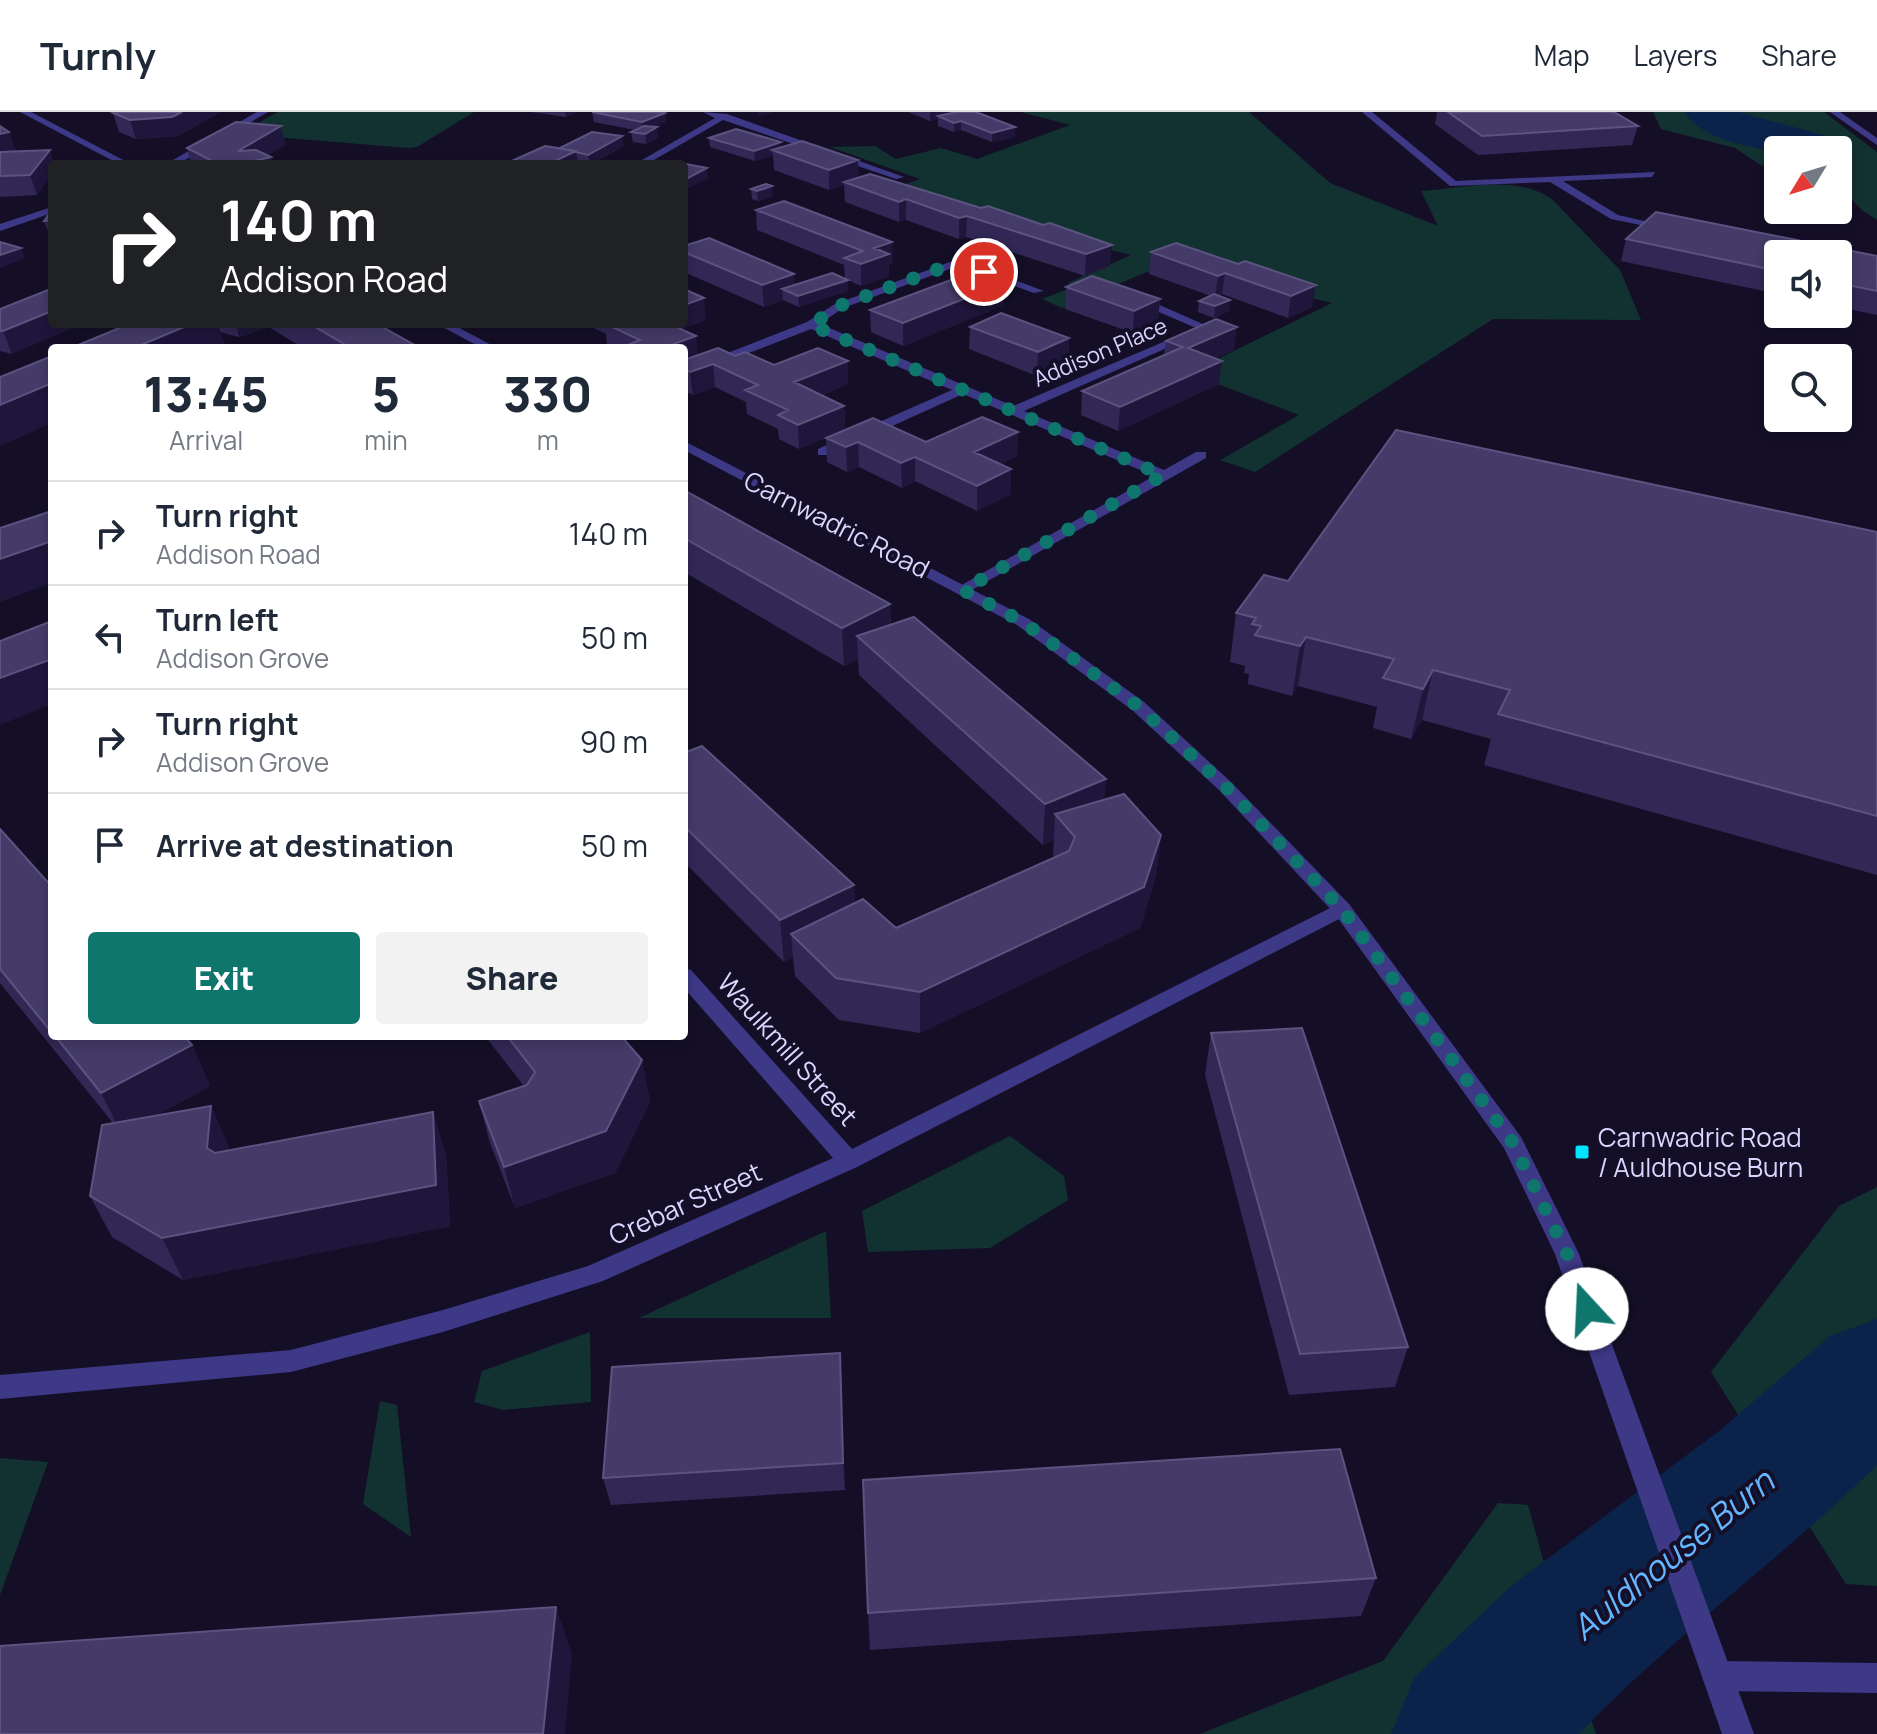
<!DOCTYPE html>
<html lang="en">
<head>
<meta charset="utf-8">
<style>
	body { margin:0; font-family:Manrope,sans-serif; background:#f2f2f3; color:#1f2937; height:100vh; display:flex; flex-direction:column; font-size:30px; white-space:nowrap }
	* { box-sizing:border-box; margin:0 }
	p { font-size:26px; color:#747a83 }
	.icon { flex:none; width:44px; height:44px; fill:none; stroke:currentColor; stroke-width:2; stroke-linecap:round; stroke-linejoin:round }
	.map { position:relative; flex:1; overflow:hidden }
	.sheet { position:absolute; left:48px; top:232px; width:640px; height:696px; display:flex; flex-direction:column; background:#fff; border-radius:8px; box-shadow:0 4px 12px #0003 }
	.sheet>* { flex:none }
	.top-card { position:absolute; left:48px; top:48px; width:640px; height:168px; border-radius:8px; box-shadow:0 4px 12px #0003; background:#202124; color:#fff; overflow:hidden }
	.needle { width:52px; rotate:232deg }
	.controls { position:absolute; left:1764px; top:24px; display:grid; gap:16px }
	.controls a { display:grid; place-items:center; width:88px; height:88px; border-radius:8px; background:#fff; box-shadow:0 4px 12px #0003; font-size:40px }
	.pin { position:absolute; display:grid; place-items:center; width:68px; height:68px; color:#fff; margin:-34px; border:4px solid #fff; border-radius:50%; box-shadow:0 2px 8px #0007 }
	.me { position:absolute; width:88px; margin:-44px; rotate:340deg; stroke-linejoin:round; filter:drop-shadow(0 0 6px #0008) }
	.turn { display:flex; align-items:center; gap:28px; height:168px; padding:0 40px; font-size:36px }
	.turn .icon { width:104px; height:104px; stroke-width:2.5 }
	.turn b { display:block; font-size:56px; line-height:68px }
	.eta { display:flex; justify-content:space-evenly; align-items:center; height:136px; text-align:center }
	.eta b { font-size:48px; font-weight:800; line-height:56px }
	.primary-button { display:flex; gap:16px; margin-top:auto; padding:16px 40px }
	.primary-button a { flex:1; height:92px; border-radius:8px; background:#0f766e; color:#fff; font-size:32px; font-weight:800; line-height:92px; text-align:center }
	.primary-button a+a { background:#f2f2f3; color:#1f2937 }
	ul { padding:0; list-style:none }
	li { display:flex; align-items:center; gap:24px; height:104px; padding:0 40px; border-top:2px solid #e0e1e3 }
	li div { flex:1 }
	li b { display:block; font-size:30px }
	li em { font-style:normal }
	header { display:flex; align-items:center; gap:48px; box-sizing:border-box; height:112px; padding:0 40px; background:#fff; border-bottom:2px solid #e0e1e3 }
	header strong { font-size:38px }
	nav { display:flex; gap:44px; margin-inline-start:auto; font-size:28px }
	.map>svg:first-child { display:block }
</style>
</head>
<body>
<header>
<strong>Turnly</strong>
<nav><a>Map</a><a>Layers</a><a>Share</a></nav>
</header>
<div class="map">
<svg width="1877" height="1622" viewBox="0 0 1877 1622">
	<rect width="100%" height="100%" fill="#140f27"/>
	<path fill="#123231" d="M 278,0 L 474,0 L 417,35 L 408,36 L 238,22 Z
		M 1021,0 L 1249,0 L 1330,71 L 1438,114 L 1421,79 C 1462,76 1516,62 1552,87 L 1620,158 L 1641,208 L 1493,207 L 1255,360 L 1220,348 L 1299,303 L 1189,261 L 1332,191 L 1168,151 L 1062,196 L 1042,187 L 1073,175 L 1068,171 L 1131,143 L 1019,116 L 895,76 L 920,67 L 830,35 L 875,34 L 896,47 L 941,36 L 977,47 L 1070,13 Z
		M 1653,0 L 1824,0 L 1877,40 L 1877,108 L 1862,98 L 1838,74 L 1838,38 L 1778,38 L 1778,57 L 1762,54 L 1735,36 L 1661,17 Z
		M 1010,1024 L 1064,1064 L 1068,1088 L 990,1136 L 868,1140 L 862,1099 Z
		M 1877,1075 L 1877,1474 L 1846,1472 L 1711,1260 L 1839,1094 Z
		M 826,1119 L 831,1206 L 639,1206 Z
		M 590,1220 L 591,1290 L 503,1298 L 474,1290 L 482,1259 Z
		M 380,1289 L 397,1293 L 411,1425 L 363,1392 Z
		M 0,1346 L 48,1350 L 0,1483 Z
		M 1498,1391 L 1528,1393 L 1565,1527 L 1596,1622 L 1200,1622 L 1383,1549 Z"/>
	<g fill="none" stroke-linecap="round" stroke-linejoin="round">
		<path fill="#0b224a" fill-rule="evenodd" d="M 1684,0 L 1738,0 L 1842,28 L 1849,38 L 1838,49 L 1838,38 L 1778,38 L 1778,41 C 1745,32 1705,30 1684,0 Z
			M 1877,1207 L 1877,1353 C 1782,1447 1671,1525 1579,1622 L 1391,1622 L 1414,1566 L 1511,1474 L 1719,1319 L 1830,1224 Z"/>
		<path fill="#3d3987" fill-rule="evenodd" d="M 703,0 L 727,2 L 904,65 L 896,67 L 723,8 L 647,52 L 635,52 L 715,6 Z
			M 1362,0 L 1372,0 L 1456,69 L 1655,60 L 1652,65 L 1563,69 L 1618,103 L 1675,116 L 1670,119 L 1611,107 L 1550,70 L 1450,74 Z
			M 1830,0 L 1840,0 L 1877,26 L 1877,33 Z
			M 52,95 L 52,101 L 0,119 L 0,112 Z
			M 958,147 L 1044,179 L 1034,181 L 958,154 L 843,196 L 820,212 L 1013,294 L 1196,216 L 1131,188 L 1131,184 L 1139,184 L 1212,216 L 1024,299 L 1164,358 L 1196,340 L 1206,340 L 1206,346 L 963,483 L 958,481 L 958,475 L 1154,364 L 963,282 L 828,343 L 818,343 L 818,337 L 952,278 L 811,217 L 684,266 L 684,258 L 807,210 L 835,192 Z
			M 1342,790 L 1349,792 L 1352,797 L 1349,802 L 857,1055 L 603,1169 L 443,1220 L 291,1260 L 0,1287 L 0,1263 L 291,1238 L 443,1198 L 588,1154 L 833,1046 L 684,876 L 684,856 L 691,858 L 852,1037 Z
			M 1717,1549 L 1877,1551 L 1877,1581 L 1717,1579 L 1706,1575 L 1702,1564 L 1706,1553 Z"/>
		<path fill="#3d3987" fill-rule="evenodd" d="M 20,0 L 31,0 L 131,52 L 119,52 Z
			M 257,0 L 268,0 L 178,52 L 166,52 Z
			M 437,212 L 452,212 L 497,236 L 482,236 Z
			M 684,329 L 1029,507 L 1144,590 L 1231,670 L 1349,792 L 1521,1025 L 1579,1142 L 1754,1622 L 1722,1622 L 1555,1142 L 1504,1036 L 1335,802 L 1219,678 L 1132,598 L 1017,513 L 684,338 Z"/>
	</g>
	<path fill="#322856" d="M 120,0 L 220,0 L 178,24 L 136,27 L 119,20 L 113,1 Z
		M 531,0 L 576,0 L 566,5 Z
		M 592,0 L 665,1 L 666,10 L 654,15 L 658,25 L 646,32 L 633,30 L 631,20 L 635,18 L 594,10 Z
		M 908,0 L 976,0 L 1015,25 L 992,30 L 961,18 L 954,20 L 938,14 L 938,7 L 930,9 Z
		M 1437,0 L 1614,0 L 1638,14 L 1632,33 L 1478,43 L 1435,12 Z
		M 0,14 L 9,20 L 16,39 L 50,38 L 37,83 L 0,85 Z
		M 281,14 L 285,33 L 268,43 L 271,45 L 273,52 L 191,52 L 187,36 Z
		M 709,26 L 781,36 L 859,65 L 981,96 L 988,94 L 1110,154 L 1085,164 L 966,125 L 959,127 L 906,108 L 899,110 L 845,90 L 844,73 L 829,78 L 774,58 L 773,43 L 755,49 L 710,35 Z
		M 624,34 L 591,52 L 578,51 L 560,36 Z
		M 751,77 L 773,84 L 758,89 L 752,87 Z
		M 52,98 L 52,129 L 44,109 Z
		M 756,98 L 893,151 L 889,152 L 889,164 L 861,174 L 848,168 L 848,179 L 799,195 L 783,188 L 764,195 L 684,160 L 684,134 L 795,173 L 845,167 L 844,153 L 757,118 Z
		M 1626,127 L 1877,144 L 1877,203 L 1838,195 L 1838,142 L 1778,142 L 1778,182 L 1621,149 Z
		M 1151,140 L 1238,152 L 1312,195 L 1288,206 L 1222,182 L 1219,184 L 1230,188 L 1229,199 L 1214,206 L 1198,200 L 1199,189 L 1211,184 L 1149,162 Z
		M 1066,175 L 1160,187 L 1158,210 L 1133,221 L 1065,197 Z
		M 1004,193 L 903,234 L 871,220 L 870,198 Z
		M 0,197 L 12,242 L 0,239 Z
		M 706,208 L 681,217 L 698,243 L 735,244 L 774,253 L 848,249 L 848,272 L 822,283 L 844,294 L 845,317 L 799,337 L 779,327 L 778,317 L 747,302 L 746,290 L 715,275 L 693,283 L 684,279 L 684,236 L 612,236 L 607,234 L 606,222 L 586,212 L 684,212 Z
		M 129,212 L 377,212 L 420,236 L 303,236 L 269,215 L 239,225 L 220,220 L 225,234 Z
		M 970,215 L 1069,226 L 1068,249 L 1037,264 L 969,237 Z
		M 1166,229 L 1234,238 L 1215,246 L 1219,272 L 1118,319 L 1081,303 L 1082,279 L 1164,243 Z
		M 1018,320 L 1017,344 L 1000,352 L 1011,357 L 1011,382 L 977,399 L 915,369 L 902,376 L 859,355 L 847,360 L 827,350 L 826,326 L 926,330 Z
		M 684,378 L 890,492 L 891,513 L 1106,667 L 1104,687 L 1161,723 L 1156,764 L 1140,816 L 920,921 L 839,908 L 795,864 L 793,845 L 784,850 L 684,750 L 684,633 L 688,636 L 689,639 L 854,773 L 855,791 L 896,816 L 1055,746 L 1053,743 L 1054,728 L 1043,733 L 859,563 L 858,547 L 844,554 L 684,460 Z
		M 1877,420 L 1877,763 L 1484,653 L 1491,627 L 1422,608 L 1411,627 L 1373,616 L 1377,595 L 1298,574 L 1292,584 L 1248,572 L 1249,562 L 1244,561 L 1245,554 L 1230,550 L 1236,501 L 1288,469 Z
		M 0,717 L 52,775 L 52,924 L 184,924 L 192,933 L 210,974 L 157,1003 L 211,994 L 229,1036 L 229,1039 L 446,1042 L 450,1114 L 183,1168 L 112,1125 L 90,1084 L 113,1011 L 0,871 Z
		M 1211,921 L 1408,1235 L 1395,1275 L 1289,1283 L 1205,963 Z
		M 485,924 L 621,924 L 642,948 L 650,990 L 615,1061 L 515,1096 L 490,1031 L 479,989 L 524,974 Z
		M 840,1241 L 845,1378 L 611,1393 L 603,1366 Z
		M 1376,1466 L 1361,1504 L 870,1538 L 868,1501 Z"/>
	<path fill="#1e163b" d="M 182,0 L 220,0 L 178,24 L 136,27 L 130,8 Z
		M 565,0 L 576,0 L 566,5 Z
		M 758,0 L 775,0 L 758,4 Z
		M 930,0 L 966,0 L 938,4 L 938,7 L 930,9 Z
		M 665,1 L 666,10 L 643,20 L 642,10 Z
		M 961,9 L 961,18 L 954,20 L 954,11 Z
		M 281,14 L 285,33 L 262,47 L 271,45 L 273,52 L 242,52 L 238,39 Z
		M 657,15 L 658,25 L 646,32 L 645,22 Z
		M 1015,15 L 1015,25 L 992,30 L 992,21 Z
		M 9,20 L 16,39 L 0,43 L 0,22 Z
		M 622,24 L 624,34 L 590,52 L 588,43 Z
		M 781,30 L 781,40 L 772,38 L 773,43 L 755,49 L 754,39 Z
		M 50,38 L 54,52 L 52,52 L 52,63 L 37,83 L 30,63 Z
		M 576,39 L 578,52 L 549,52 Z
		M 858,48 L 859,68 L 844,70 L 844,73 L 829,78 L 829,58 Z
		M 707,56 L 708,66 L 684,79 L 684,68 Z
		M 772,74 L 773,84 L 758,89 L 757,79 Z
		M 906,87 L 906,108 L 899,110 L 899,90 Z
		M 967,104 L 966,125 L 959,127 L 959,106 Z
		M 892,130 L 893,151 L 889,152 L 889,164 L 861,174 L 861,152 L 874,136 Z
		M 1112,133 L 1110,154 L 1085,164 L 1086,142 Z
		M 21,136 L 25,146 L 0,156 L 0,143 Z
		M 1225,161 L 1222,182 L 1215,185 L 1218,164 Z
		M 794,162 L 795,183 L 782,177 L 783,188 L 764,195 L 762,173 Z
		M 848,168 L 848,179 L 799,195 L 798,184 Z
		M 1004,171 L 1004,193 L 903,234 L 903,211 Z
		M 1316,173 L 1312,195 L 1288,206 L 1291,184 Z
		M 704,186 L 706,208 L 655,226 L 653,212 L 684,212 L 684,193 Z
		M 1160,187 L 1158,210 L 1133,221 L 1134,199 Z
		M 1230,188 L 1229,199 L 1214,206 L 1215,194 Z
		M 52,199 L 52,212 L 83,212 L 12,242 L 3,219 Z
		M 191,212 L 218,212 L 225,234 L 221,236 L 134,236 Z
		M 236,212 L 268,212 L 269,215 L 239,225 Z
		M 1237,215 L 1234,238 L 1186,259 L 1188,236 Z
		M 696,224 L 698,247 L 684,252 L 684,236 L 663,236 Z
		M 1069,226 L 1068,249 L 1037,264 L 1038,240 Z
		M 848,249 L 848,272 L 795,294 L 794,270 Z
		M 1222,249 L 1219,272 L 1118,319 L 1120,295 Z
		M 713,252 L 715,275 L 693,283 L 690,260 Z
		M 52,271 L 52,311 L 0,334 L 0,293 Z
		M 844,294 L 845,317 L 799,337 L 798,313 Z
		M 1018,320 L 1017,344 L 973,365 L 974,340 Z
		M 858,330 L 859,355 L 847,360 L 846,335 Z
		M 915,345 L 915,369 L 902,376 L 901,351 Z
		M 1011,357 L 1011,382 L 977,399 L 977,374 Z
		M 52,429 L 52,471 L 0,490 L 0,447 Z
		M 890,492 L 891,530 L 857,524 L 858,547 L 844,554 L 842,516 Z
		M 1306,525 L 1298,574 L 1292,584 L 1300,534 Z
		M 52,547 L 52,592 L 0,613 L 0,566 Z
		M 1433,558 L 1422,608 L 1411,627 L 1423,577 Z
		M 1106,667 L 1102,708 L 1055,702 L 1054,728 L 1043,733 L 1045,692 Z
		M 1161,723 L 1156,764 L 1140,816 L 920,921 L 920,880 Z
		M 854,773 L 856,814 L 791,822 L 793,845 L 784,850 L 780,808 Z
		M 192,933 L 210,974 L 122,1023 L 101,981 Z
		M 642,948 L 650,990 L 615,1061 L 515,1096 L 504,1055 Z
		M 211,994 L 229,1036 L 226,1078 L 207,1036 Z
		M 433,1000 L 446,1042 L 450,1114 L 183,1168 L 162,1126 Z
		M 840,1241 L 842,1269 L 845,1378 L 843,1351 Z
		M 556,1495 L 572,1542 L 565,1622 L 543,1622 Z"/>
	<path fill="#443b68" stroke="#5c5380" stroke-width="2" d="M 120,0 L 182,0 L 172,5 L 130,8 L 113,1 Z
		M 592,0 L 662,0 L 665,1 L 642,10 Z
		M 956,0 L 976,0 L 1015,15 L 992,21 L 961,9 L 954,11 L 938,4 Z
		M 1448,0 L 1614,0 L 1638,14 L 1482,24 Z
		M 236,10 L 281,14 L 238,39 L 256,38 L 271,45 L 242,52 L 218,52 L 187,36 Z
		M 0,14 L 9,20 L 0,22 Z
		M 644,14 L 657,15 L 645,22 L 631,20 Z
		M 736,17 L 781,30 L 754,39 L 709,26 Z
		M 592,20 L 622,24 L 588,43 L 560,36 Z
		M 802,29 L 858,48 L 829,58 L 772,38 Z
		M 545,34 L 576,39 L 549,52 L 505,52 Z
		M 50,38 L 30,63 L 0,64 L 0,42 L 1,40 Z
		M 675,50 L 707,56 L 684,68 L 684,52 L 671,52 Z
		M 870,62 L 981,96 L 988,94 L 1043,113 L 1050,111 L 1112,133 L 1086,142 L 967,104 L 959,106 L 906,87 L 899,90 L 844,70 Z
		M 766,72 L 772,74 L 757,79 L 751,77 Z
		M 784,89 L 892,130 L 874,136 L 889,142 L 861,152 L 844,146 L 863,139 L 756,98 Z
		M 52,98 L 52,108 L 44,109 Z
		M 1656,100 L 1877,144 L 1877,179 L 1838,171 L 1838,142 L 1778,142 L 1778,159 L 1626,127 Z
		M 709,126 L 794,162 L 762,173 L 684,140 L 684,134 Z
		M 0,130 L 21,136 L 0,143 Z
		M 1176,131 L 1238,152 L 1245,149 L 1316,173 L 1291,184 L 1225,161 L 1218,164 L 1151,140 Z
		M 972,160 L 1004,171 L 903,211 L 870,198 Z
		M 832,161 L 848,168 L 798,184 L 782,177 Z
		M 1092,164 L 1160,187 L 1134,199 L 1066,175 Z
		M 684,177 L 704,186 L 684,193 Z
		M 48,178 L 52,179 L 52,199 L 3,219 L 0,219 L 0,197 Z
		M 1214,182 L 1230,188 L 1215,194 L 1199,189 Z
		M 1001,201 L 1069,226 L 1038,240 L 970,215 Z
		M 1216,207 L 1237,215 L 1188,236 L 1222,249 L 1120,295 L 1082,279 L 1183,235 L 1166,229 Z
		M 129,212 L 191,212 L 134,236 L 71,236 Z
		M 310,212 L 377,212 L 420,236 L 351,236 Z
		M 606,212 L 670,212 L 696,224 L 663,236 L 638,236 L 630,232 L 640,228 Z
		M 718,236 L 735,244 L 745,240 L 774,253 L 818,236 L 848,249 L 794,270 L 844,294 L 798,313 L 778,303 L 788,298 L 745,278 L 758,273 L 713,252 L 690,260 L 684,257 L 684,248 Z
		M 52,244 L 52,271 L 0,293 L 0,265 Z
		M 982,305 L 1018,320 L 974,340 L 1011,357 L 977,374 L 915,345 L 901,351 L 858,330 L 846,335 L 826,326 L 873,306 L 926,330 Z
		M 1396,318 L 1877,420 L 1877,704 L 1498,602 L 1510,578 L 1433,558 L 1423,577 L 1383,566 L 1394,547 L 1306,525 L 1300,534 L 1255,523 L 1261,514 L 1252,512 L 1256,506 L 1236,501 L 1264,463 L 1288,469 Z
		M 684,378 L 890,492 L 842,516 L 684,426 Z
		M 52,399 L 52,429 L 0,447 L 0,416 Z
		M 914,505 L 1106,667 L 1045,692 L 857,524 Z
		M 52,509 L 52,547 L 0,566 L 0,529 Z
		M 702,634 L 854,773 L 780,808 L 684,714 L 684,641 Z
		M 1124,682 L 1161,723 L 1144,775 L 920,880 L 836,866 L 791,822 L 863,787 L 896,816 L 1069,739 L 1075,725 L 1055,702 Z
		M 0,717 L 52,775 L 52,921 L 0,857 Z
		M 1302,916 L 1408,1235 L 1300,1242 L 1211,921 Z
		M 55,924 L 184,924 L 192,933 L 101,981 Z
		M 507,924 L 621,924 L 642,948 L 606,1019 L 504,1055 L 479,989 L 527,973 L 535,960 Z
		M 211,994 L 207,1036 L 215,1041 L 433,1000 L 436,1073 L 162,1126 L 90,1084 L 102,1013 Z
		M 840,1241 L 843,1351 L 603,1366 L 612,1255 Z
		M 1340,1337 L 1376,1466 L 868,1501 L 863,1368 Z
		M 556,1495 L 543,1622 L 0,1622 L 0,1534 Z"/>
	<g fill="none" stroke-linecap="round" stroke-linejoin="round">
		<path stroke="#0f766e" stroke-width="14" stroke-dasharray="0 25.2" d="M 984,160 L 958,150 L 839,194 L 811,213 L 1163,363 L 963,478 L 1023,510 L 1138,594 L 1225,674 L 1342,797 L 1513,1031 L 1567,1142 L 1587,1197"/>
	</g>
	<rect fill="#02e3ff" stroke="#140f27" stroke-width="3" x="1574" y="1032" width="16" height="16" rx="4"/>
	<g text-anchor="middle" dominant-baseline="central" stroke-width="8" stroke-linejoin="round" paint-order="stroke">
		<g font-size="22" fill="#dbd6ff" stroke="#140f27">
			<text transform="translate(1100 240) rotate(-23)">Addison Place</text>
		</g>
		<g font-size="26" fill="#dbd6ff" stroke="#140f27">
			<text transform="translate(837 412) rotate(27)">Carnwadric Road</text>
			<text transform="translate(788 937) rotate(48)">Waulkmill Street</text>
			<text transform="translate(685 1091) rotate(-24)">Crebar Street</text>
		</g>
		<g font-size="26" fill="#dbd6ff" stroke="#140f27" text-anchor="start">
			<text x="1598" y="1025">Carnwadric Road<tspan x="1598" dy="30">/ Auldhouse Burn</tspan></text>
		</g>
		<g font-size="34" font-style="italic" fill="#64b5ff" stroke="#140f27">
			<text transform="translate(1672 1442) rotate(-39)">Auldhouse Burn</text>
		</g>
	</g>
</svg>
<div class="controls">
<a><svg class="needle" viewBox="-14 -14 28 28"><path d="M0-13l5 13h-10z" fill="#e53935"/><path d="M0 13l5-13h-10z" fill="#747a83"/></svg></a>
<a><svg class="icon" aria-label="sound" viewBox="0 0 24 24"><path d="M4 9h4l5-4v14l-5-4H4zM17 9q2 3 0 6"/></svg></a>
<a><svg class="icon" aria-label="search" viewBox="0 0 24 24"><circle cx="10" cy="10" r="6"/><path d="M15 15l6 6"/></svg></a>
</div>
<div class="pin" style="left:984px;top:160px;background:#d93025"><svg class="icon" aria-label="arrive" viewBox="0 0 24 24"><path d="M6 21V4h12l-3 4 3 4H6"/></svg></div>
<svg class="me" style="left:1587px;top:1197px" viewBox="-20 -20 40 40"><circle r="19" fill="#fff"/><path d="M0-13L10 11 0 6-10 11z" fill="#0f766e"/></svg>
<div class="top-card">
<div class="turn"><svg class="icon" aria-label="right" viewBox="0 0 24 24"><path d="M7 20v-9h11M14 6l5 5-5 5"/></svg><div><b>140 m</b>Addison Road</div></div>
</div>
<section class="sheet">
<div class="eta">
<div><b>13:45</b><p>Arrival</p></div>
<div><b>5</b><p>min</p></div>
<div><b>330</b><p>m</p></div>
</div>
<ul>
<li><svg class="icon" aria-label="right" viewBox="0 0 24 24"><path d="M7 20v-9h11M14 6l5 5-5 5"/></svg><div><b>Turn right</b><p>Addison Road</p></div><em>140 m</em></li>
<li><svg class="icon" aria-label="left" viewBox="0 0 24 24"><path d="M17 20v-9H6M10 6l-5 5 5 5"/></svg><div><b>Turn left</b><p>Addison Grove</p></div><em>50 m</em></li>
<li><svg class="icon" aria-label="right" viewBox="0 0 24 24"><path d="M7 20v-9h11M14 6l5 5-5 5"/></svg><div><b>Turn right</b><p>Addison Grove</p></div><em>90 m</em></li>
<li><svg class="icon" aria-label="arrive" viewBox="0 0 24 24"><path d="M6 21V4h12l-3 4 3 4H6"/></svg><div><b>Arrive at destination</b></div><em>50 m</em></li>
</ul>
<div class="primary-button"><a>Exit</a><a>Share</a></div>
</section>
</div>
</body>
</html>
